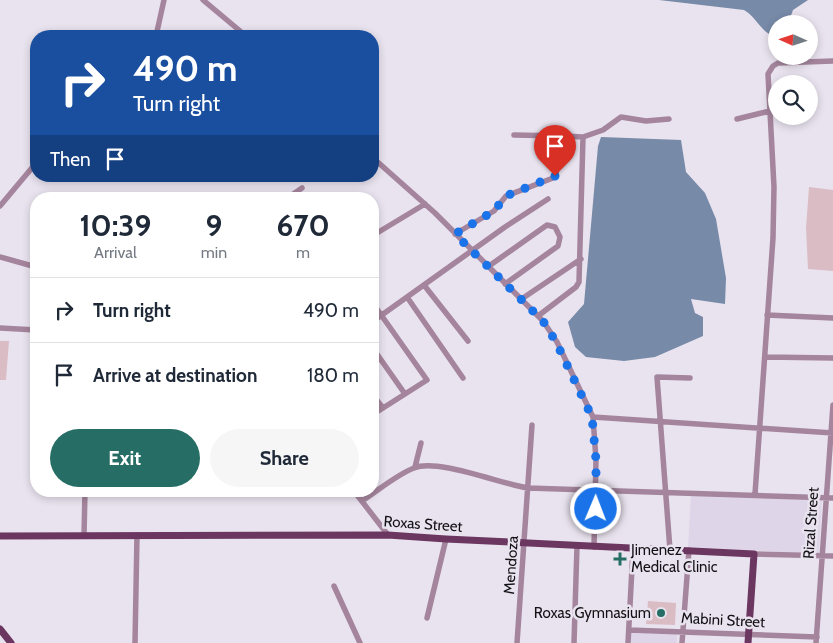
<!DOCTYPE html>
<html lang="en">
<head>
<meta charset="utf-8">
<style>
	body { margin:0; font-family:Cabin,sans-serif; background:#f6f6f7; color:#1f2937; height:100vh; display:flex; flex-direction:column; font-size:19px; white-space:nowrap }
	* { box-sizing:border-box; margin:0 }
	p { font-size:16px; color:#747a83 }
	.icon { flex:none; width:28px; height:28px; fill:none; stroke:currentColor; stroke-width:2; stroke-linecap:round; stroke-linejoin:round }
	.map { position:relative; flex:1; overflow:hidden }
	.drawer { position:absolute; left:30px; top:192px; width:349px; height:305px; display:flex; flex-direction:column; background:#fff; border-radius:20px; box-shadow:0 2px 8px #0003 }
	.drawer>* { flex:none }
	.hud { position:absolute; left:30px; top:30px; width:349px; height:152px; border-radius:20px; box-shadow:0 2px 8px #0003; background:#1a4fa0; color:#fff; overflow:hidden }
	.needle { width:32px; rotate:273deg }
	.controls { position:absolute; left:768px; top:15px; display:grid; gap:10px }
	.controls a { display:grid; place-items:center; width:50px; height:50px; border-radius:50%; background:#fff; box-shadow:0 2px 8px #0003; font-size:25px }
	.pin { position:absolute; display:grid; place-items:center; width:42px; height:42px; color:#fff; margin:-51px -21px; border-radius:50% 50% 50% 0; rotate:-45deg; box-shadow:0 0 5px #0007 }
	.pin .icon { rotate:45deg }
	.me { position:absolute; width:55px; margin:-28px; rotate:1deg; stroke-linejoin:round; filter:drop-shadow(0 0 4px #0008) }
	.turn { display:flex; align-items:center; gap:18px; height:105px; padding:0 20px; font-size:22px }
	.turn .icon { width:65px; height:65px; stroke-width:2.5 }
	.turn b { display:block; font-size:35px; line-height:42px }
	.then { display:flex; align-items:center; height:48px; padding:0 20px; background:#0003; gap:10px; font-size:19px }
	.eta { display:flex; justify-content:space-evenly; align-items:center; height:85px; text-align:center }
	.eta b { font-size:30px; font-weight:700; line-height:35px }
	.cta { display:flex; gap:10px; margin-top:auto; padding:10px 20px }
	.cta a { flex:1; height:58px; border-radius:30px; background:#266e65; color:#fff; font-size:20px; font-weight:700; line-height:58px; text-align:center }
	.cta a+a { background:#f6f6f7; color:#1f2937 }
	ul { padding:0; list-style:none }
	li { display:flex; align-items:center; gap:15px; height:65px; padding:0 20px; border-top:1px solid #e0e1e3 }
	li div { flex:1 }
	li b { display:block; font-size:19px }
	li em { font-style:normal }
	.map>svg:first-child { display:block }
</style>
</head>
<body>
<div class="map">
<svg width="833" height="643" viewBox="0 0 833 643">
	<rect width="100%" height="100%" fill="#e9e3ef"/>
	<path fill="#dfd5e8" d="M 691,495 L 822,499 L 819,554 L 688,547 Z
		M 629,632 L 677,634 L 677,643 L 628,643 Z"/>
	<path fill="#dabcc4" d="M 809,187 L 833,190 L 833,271 L 808,269 L 806,228 Z
		M 0,341 L 9,341 L 6,380 L 0,380 Z
		M 648,601 L 676,603 L 675,625 L 646,624 Z"/>
	<path fill="#778aa8" d="M 659,0 L 808,0 L 793,10 L 788,24 L 776,24 L 776,36 C 762,35 757,17 744,10 Z
		M 601,137 L 681,140 L 686,172 L 705,193 L 716,219 L 726,278 L 725,304 L 691,299 L 695,313 L 703,317 L 703,336 L 655,357 L 624,361 L 586,357 L 575,347 L 568,322 L 584,304 L 598,146 Z"/>
	<g fill="none" stroke-linecap="round" stroke-linejoin="round">
		<path stroke="#a5859d" stroke-width="5.5" d="M 203,0 L 246,36
			M 156,36 L 164,0
			M 737,119 L 770,111
			M 514,135 L 563,136
			M 583,137 L 603,130 L 621,117 L 646,121 L 669,119
			M 372,157 L 435,213 L 543,321 L 557,342 L 593,417 L 596,460 L 594,547
			M 286,199 L 302,188
			M 0,206 L 36,163
			M 455,234 L 494,211 L 506,196 L 553,178 L 556,174 L 563,136 L 583,137 L 579,282 L 576,287 L 538,316
			M 372,236 L 425,204
			M 0,257 L 36,267
			M 489,266 L 547,225 L 555,227 L 560,237 L 558,246 L 505,284
			M 424,285 L 468,341
			M 407,297 L 463,378
			M 520,300 L 581,259
			M 372,302 L 427,380 L 372,415
			M 767,315 L 833,318
			M 372,322 L 505,227 L 548,199
			M 0,328 L 36,330
			M 372,347 L 405,394
			M 765,357 L 833,358
			M 372,394 L 383,408
			M 593,417 L 833,433
			M 415,467 L 421,443
			M 354,491 L 388,535
			M 755,494 L 773,238 L 774,187 L 768,74 L 773,66 L 778,63 L 833,61
			M 362,501 C 379,490 396,475 414,468 C 437,458 501,484 528,488 L 833,498
			M 84,536 L 85,491
			M 670,550 L 657,377 L 690,378
			M 754,554 L 833,556
			M 334,586 L 360,643
			M 427,618 L 446,539
			M 629,630 L 817,637
			M 135,643 L 137,535
			M 517,643 L 532,425
			M 574,643 L 577,546
			M 628,643 L 633,549
			M 682,643 L 689,550
			M 816,643 L 833,405"/>
		<path stroke="#6b3660" stroke-width="7" d="M 0,536 L 388,535 L 446,539 L 754,554 L 748,643
			M 0,629 L 11,643"/>
	</g>
	<g fill="none" stroke-linecap="round" stroke-linejoin="round">
		<path stroke="#1a73e8" stroke-width="9" stroke-dasharray="0 16.2" d="M 555,176 L 506,196 L 494,211 L 455,234 L 543,321 L 556,342 L 592,417 L 596,460 L 596,509"/>
	</g>
	<g fill="#266e65" stroke="#e9e3ef" stroke-width="2">
		<path d="M617.5 551.5h5v5h5v5h-5v5h-5v-5h-5v-5h5z"/>
		<circle cx="661" cy="613" r="5"/>
	</g>
	<g text-anchor="middle" dominant-baseline="central" stroke-width="5" stroke-linejoin="round" paint-order="stroke">
		<g font-size="15" fill="#131115" stroke="#e9e3ef">
			<text transform="translate(811 523) rotate(-86)">Rizal Street</text>
			<text transform="translate(423 524) rotate(4)">Roxas Street</text>
			<text transform="translate(511 565) rotate(-86)">Mendoza</text>
			<text transform="translate(723 620) rotate(3)">Mabini Street</text>
		</g>
		<g font-size="15" fill="#131115" stroke="#e9e3ef" text-anchor="start">
			<text x="631" y="550">Jimenez<tspan x="631" dy="17">Medical Clinic</tspan></text>
			<text x="651" y="613" text-anchor="end">Roxas Gymnasium</text>
		</g>
	</g>
</svg>
<div class="controls">
<a><svg class="needle" viewBox="-14 -14 28 28"><path d="M0-13l5 13h-10z" fill="#e53935"/><path d="M0 13l5-13h-10z" fill="#747a83"/></svg></a>
<a><svg class="icon" aria-label="search" viewBox="0 0 24 24"><circle cx="10" cy="10" r="6"/><path d="M15 15l6 6"/></svg></a>
</div>
<div class="pin" style="left:555px;top:176px;background:#d93025"><svg class="icon" aria-label="arrive" viewBox="0 0 24 24"><path d="M6 21V4h12l-3 4 3 4H6"/></svg></div>
<svg class="me" style="left:596px;top:509px" viewBox="-20 -20 40 40"><circle r="17" fill="#1a73e8" stroke="#fff" stroke-width="3"/><path d="M0-11L8 9 0 5-8 9z" fill="#fff"/></svg>
<div class="hud">
<div class="turn"><svg class="icon" aria-label="right" viewBox="0 0 24 24"><path d="M7 20v-9h11M14 6l5 5-5 5"/></svg><div><b>490 m</b>Turn right</div></div>
<div class="then">Then<svg class="icon" aria-label="arrive" viewBox="0 0 24 24"><path d="M6 21V4h12l-3 4 3 4H6"/></svg></div>
</div>
<section class="drawer">
<div class="eta">
<div><b>10:39</b><p>Arrival</p></div>
<div><b>9</b><p>min</p></div>
<div><b>670</b><p>m</p></div>
</div>
<ul>
<li><svg class="icon" aria-label="right" viewBox="0 0 24 24"><path d="M7 20v-9h11M14 6l5 5-5 5"/></svg><div><b>Turn right</b></div><em>490 m</em></li>
<li><svg class="icon" aria-label="arrive" viewBox="0 0 24 24"><path d="M6 21V4h12l-3 4 3 4H6"/></svg><div><b>Arrive at destination</b></div><em>180 m</em></li>
</ul>
<div class="cta"><a>Exit</a><a>Share</a></div>
</section>
</div>
</body>
</html>
